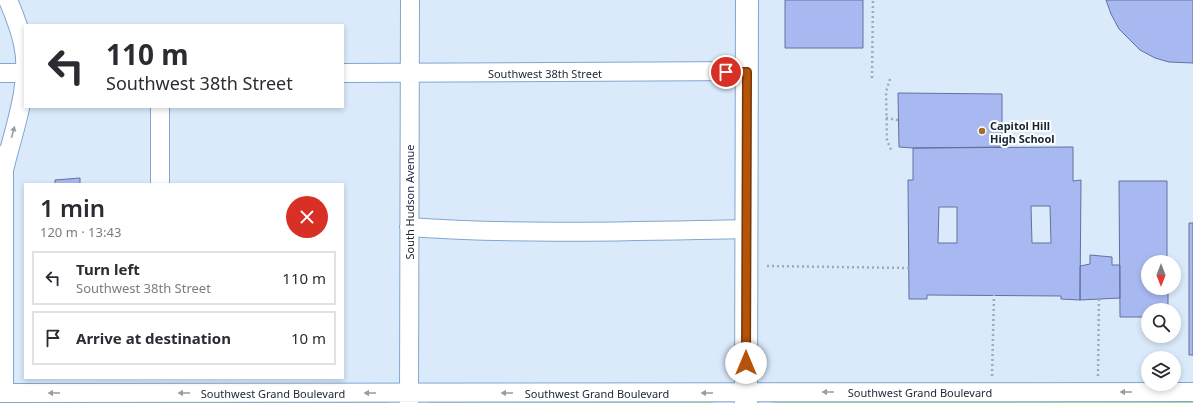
<!DOCTYPE html>
<html lang="en">
<head>
<meta charset="utf-8">
<style>
	body { margin:0; font-family:"Noto Sans",sans-serif; background:#f2f2f3; color:#2b2b33; height:100vh; display:flex; flex-direction:column; font-size:15px; white-space:nowrap }
	* { box-sizing:border-box; margin:0 }
	p { font-size:13px; color:#7c7c81 }
	.icon { flex:none; width:22px; height:22px; fill:none; stroke:currentColor; stroke-width:2; stroke-linecap:round; stroke-linejoin:round }
	.map { position:relative; flex:1; overflow:hidden }
	.panel { position:absolute; left:24px; top:183px; width:320px; height:196px; display:flex; flex-direction:column; background:#fff; border-radius:0px; box-shadow:0 2px 6px #0003 }
	.panel>* { flex:none }
	.top-card { position:absolute; left:24px; top:24px; width:320px; height:84px; border-radius:0px; box-shadow:0 2px 6px #0003; background:#fff; color:#2b2b33; overflow:hidden }
	.needle { width:26px; rotate:180deg }
	.controls { position:absolute; left:1141px; top:255px; display:grid; gap:8px }
	.controls a { display:grid; place-items:center; width:40px; height:40px; border-radius:50%; background:#fff; box-shadow:0 2px 6px #0003; font-size:20px }
	.pin { position:absolute; display:grid; place-items:center; width:34px; height:34px; color:#fff; margin:-17px; border:2px solid #fff; border-radius:50%; box-shadow:0 1px 4px #0007 }
	.me { position:absolute; width:44px; margin:-22px; rotate:0deg; stroke-linejoin:round; filter:drop-shadow(0 0 3px #0008) }
	.turn { display:flex; align-items:center; gap:14px; height:84px; padding:0 16px; font-size:18px }
	.turn .icon { width:52px; height:52px; stroke-width:2.5 }
	.turn b { display:block; font-size:28px; line-height:34px }
	.round { display:grid; place-items:center; flex:none; width:42px; height:42px; border-radius:21px; background:#f2f2f3 }
	.head { display:flex; align-items:center; justify-content:space-between; height:68px; padding:0 16px }
	h1 { font-size:24px; font-weight:600; line-height:30px }
	ul { padding:0; list-style:none }
	li { display:flex; align-items:center; gap:12px; height:54px; margin:0 8px 6px; padding:0 8px; border:2px solid #e1e1e2; border-radius:0px }
	li div { flex:1 }
	li b { display:block; font-size:15px }
	li em { font-style:normal }
	.map>svg:first-child { display:block }
</style>
</head>
<body>
<div class="map">
<svg width="1193" height="403" viewBox="0 0 1193 403">
	<rect width="100%" height="100%" fill="#daeafb"/>
	<path fill="#b1d98f" d="M 786,400 L 1193,401 L 1193,403 L 769,403 Z
		M 50,401 L 384,401 L 391,403 L 42,403 Z
		M 433,401 L 707,401 L 715,403 L 426,403 Z"/>
	<path fill="#a8b9f1" stroke="#63709e" fill-rule="evenodd" d="M 785,0 L 863,0 L 863,48 L 785,48 Z
		M 1106,0 L 1193,0 L 1193,63 L 1169,62 L 1155,58 L 1140,50 L 1119,29 L 1111,14 Z
		M 898,93 L 1002,94 L 1002,147 L 913,148 L 899,147 Z
		M 1073,147 L 1073,181 L 1081,180 L 1080,300 L 1061,299 L 1061,296 L 927,295 L 927,299 L 909,299 L 908,180 L 913,180 L 913,148 ZM 1031,206 L 1050,206 L 1051,243 L 1032,243 ZM 939,207 L 957,207 L 957,243 L 938,243 Z
		M 80,178 L 80,184 L 55,184 L 55,180 Z
		M 1119,181 L 1167,181 L 1167,262 L 1148,262 L 1148,288 L 1168,288 L 1168,310 L 1148,310 L 1148,317 L 1120,317 Z
		M 1189,223 L 1193,223 L 1193,355 L 1189,355 Z
		M 1090,255 L 1112,257 L 1112,265 L 1120,265 L 1120,298 L 1080,300 L 1080,266 L 1090,264 Z"/>
	<g fill="none" stroke-linecap="round" stroke-linejoin="round">
		<g stroke="#81a7d0" stroke-width="20">
			<path id="minor" d="M 0,73 L 25,73
				M 343,73 L 747,71
				M 160,107 L 160,184
				M 0,155 L 4,170 L 4,393
				M 4,170 C 13,132 32,83 23,44 C 20,29 14,14 8,0
				M 409,227 C 521,235 634,231 747,229
				M 0,393 L 1193,392
				M 409,403 L 410,0"/>
		</g>
		<g stroke="#81a7d0" stroke-width="24">
			<path id="major" d="M 746,403 L 747,0"/>
		</g>
		<path stroke="#9babbc" stroke-width="2.5" stroke-dasharray="2 3" stroke-linecap="butt" d="M 872,78 L 873,0
			M 890,79 L 886,92 L 887,140 L 892,152
			M 886,118 L 898,120
			M 767,266 L 909,268
			M 992,376 L 994,295
			M 1098,376 L 1099,298"/>
		<use href="#minor" stroke="#fff" stroke-width="18"/>
		<use href="#major" stroke="#fff" stroke-width="22"/>
	</g>
	<defs><path id="oneway-solid" d="M-6-.8H1V-3.2L6.5 0L1 3.2V.8H-6Z"/></defs>
	<g fill="#979da5">
		<use href="#oneway-solid" transform="translate(13 132) rotate(-75)"/>
		<use href="#oneway-solid" transform="translate(828 392) rotate(180)"/>
		<use href="#oneway-solid" transform="translate(1126 392) rotate(180)"/>
		<use href="#oneway-solid" transform="translate(54 393) rotate(180)"/>
		<use href="#oneway-solid" transform="translate(184 393) rotate(-180)"/>
		<use href="#oneway-solid" transform="translate(370 393) rotate(-180)"/>
		<use href="#oneway-solid" transform="translate(507 393) rotate(180)"/>
		<use href="#oneway-solid" transform="translate(707 393) rotate(180)"/>
	</g>
	<g fill="none" stroke-linecap="round" stroke-linejoin="round">
		<g stroke="#753606" stroke-width="10">
			<path id="route" d="M 726,72 L 747,72 L 746,363"/>
		</g>
		<use href="#route" stroke="#b45309" stroke-width="7"/>
	</g>
	<circle fill="#a26f26" stroke="#fff" stroke-width="1.5" cx="982" cy="131" r="4"/>
	<g text-anchor="middle" dominant-baseline="central" stroke-width="4" stroke-linejoin="round" paint-order="stroke">
		<g font-size="11" fill="#172636" stroke="#fff">
			<text x="545" y="73">Southwest 38th Street</text>
			<text transform="translate(409 202) rotate(-90)">South Hudson Avenue</text>
			<text x="920" y="392">Southwest Grand Boulevard</text>
			<text x="273" y="393">Southwest Grand Boulevard</text>
			<text x="597" y="393">Southwest Grand Boulevard</text>
		</g>
		<g font-size="11" font-weight="bold" fill="#172636" stroke="#fff" text-anchor="start">
			<text x="990" y="125">Capitol Hill<tspan x="990" dy="13">High School</tspan></text>
		</g>
	</g>
</svg>
<div class="controls">
<a><svg class="needle" viewBox="-14 -14 28 28"><path d="M0-13l5 13h-10z" fill="#e53935"/><path d="M0 13l5-13h-10z" fill="#7c7c81"/></svg></a>
<a><svg class="icon" aria-label="search" viewBox="0 0 24 24"><circle cx="10" cy="10" r="6"/><path d="M15 15l6 6"/></svg></a>
<a><svg class="icon" aria-label="layers" viewBox="0 0 24 24"><path d="M12 4l9 5-9 5-9-5zM3 14l9 5 9-5"/></svg></a>
</div>
<div class="pin" style="left:726px;top:72px;background:#d93025"><svg class="icon" aria-label="arrive" viewBox="0 0 24 24"><path d="M6 21V4h12l-3 4 3 4H6"/></svg></div>
<svg class="me" style="left:746px;top:363px" viewBox="-20 -20 40 40"><circle r="19" fill="#fff"/><path d="M0-13L10 11 0 6-10 11z" fill="#b45309"/></svg>
<div class="top-card">
<div class="turn"><svg class="icon" aria-label="left" viewBox="0 0 24 24"><path d="M17 20v-9H6M10 6l-5 5 5 5"/></svg><div><b>110 m</b>Southwest 38th Street</div></div>
</div>
<section class="panel">
<div class="head"><div><h1>1 min</h1><p>120 m · 13:43</p></div><a class="round" style="background:#d93025;color:#fff"><svg class="icon" aria-label="close" viewBox="0 0 24 24"><path d="M6 6l12 12M18 6L6 18"/></svg></a></div>
<ul>
<li><svg class="icon" aria-label="left" viewBox="0 0 24 24"><path d="M17 20v-9H6M10 6l-5 5 5 5"/></svg><div><b>Turn left</b><p>Southwest 38th Street</p></div><em>110 m</em></li>
<li><svg class="icon" aria-label="arrive" viewBox="0 0 24 24"><path d="M6 21V4h12l-3 4 3 4H6"/></svg><div><b>Arrive at destination</b></div><em>10 m</em></li>
</ul>
</section>
</div>
</body>
</html>
